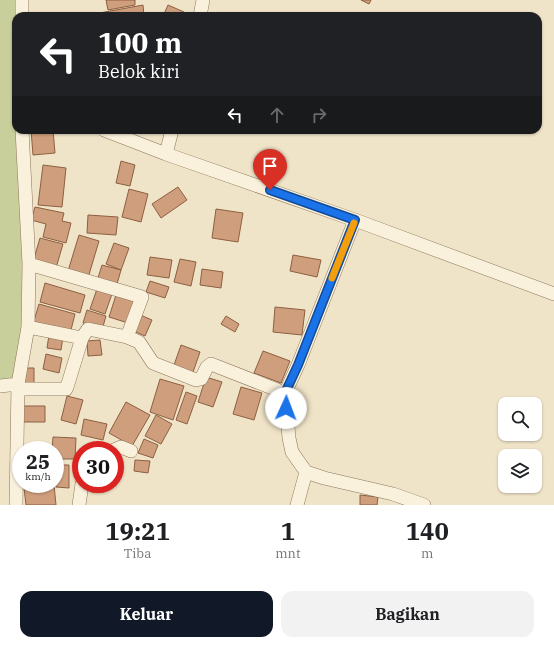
<!DOCTYPE html>
<html lang="id">
<head>
<meta charset="utf-8">
<style>
	body { margin:0; font-family:"IBM Plex Serif",serif; background:#f2f2f2; color:#202124; height:100vh; display:flex; flex-direction:column; font-size:15px; white-space:nowrap }
	* { box-sizing:border-box; margin:0 }
	p { font-size:13px; color:#757577 }
	.icon { flex:none; width:22px; height:22px; fill:none; stroke:currentColor; stroke-width:2; stroke-linecap:round; stroke-linejoin:round }
	.map { position:relative; height:505px; overflow:hidden }
	.sheet { display:flex; flex-direction:column; background:#fff; flex:1 }
	.sheet>* { flex:none }
	.banner { position:absolute; left:12px; top:12px; width:530px; height:122px; border-radius:12px; box-shadow:0 1px 3px #0004; background:#202124; color:#fff; overflow:hidden }
	.tools { position:absolute; left:498px; top:397px; display:grid; gap:8px }
	.tools a { display:grid; place-items:center; width:44px; height:44px; border-radius:8px; background:#fff; box-shadow:0 1px 3px #0004; font-size:20px }
	.speed { position:absolute; left:12px; top:441px; display:flex; gap:8px; font-size:20px; font-weight:700; text-align:center }
	.speed>* { display:grid; place-content:center; width:52px; height:52px; border-radius:50%; background:#fff; box-shadow:0 1px 3px #0004; line-height:1 }
	.speed small { font-size:10px; font-weight:400 }
	.speed .limit { border:6px solid #d22; background:#fff; color:#111 }
	.pin { position:absolute; display:grid; place-items:center; width:34px; height:34px; color:#fff; margin:-41px -17px; border-radius:50% 50% 50% 0; rotate:-45deg; box-shadow:0 0 4px #0007 }
	.pin .icon { rotate:45deg }
	.me { position:absolute; width:44px; margin:-22px; rotate:2deg; stroke-linejoin:round; filter:drop-shadow(0 0 3px #0008) }
	.turn { display:flex; align-items:center; gap:14px; height:84px; padding:0 20px; font-size:18px }
	.turn .icon { width:52px; height:52px; stroke-width:2.5 }
	.turn b { display:block; font-size:28px; line-height:34px }
	.lanes { display:flex; align-items:center; height:38px; padding:0 20px; background:#0003; justify-content:center; gap:20px; direction:ltr }
	.lanes .off { opacity:.35 }
	.eta { display:flex; justify-content:space-evenly; align-items:center; height:68px; text-align:center }
	.eta b { font-size:24px; font-weight:700; line-height:28px }
	.action { display:flex; gap:8px; margin-top:auto; padding:8px 20px }
	.action a { flex:1; height:46px; border-radius:12px; background:#111827; color:#fff; font-size:16px; font-weight:700; line-height:46px; text-align:center }
	.action a+a { background:#f2f2f2; color:#202124 }
	.map>svg:first-child { display:block }
</style>
</head>
<body>
<div class="map">
<svg width="554" height="505" viewBox="0 0 554 505">
	<rect width="100%" height="100%" fill="#f0e4c8"/>
	<path fill="#c9cf9b" d="M 0,0 L 23,0 L 16,16 L 16,130 L 28,327 L 18,384 L 0,386 Z"/>
	<path fill="#cf9f7d" stroke="#8d5f41" d="M 106,0 L 135,0 L 135,5 L 108,10 Z
		M 361,0 L 371,0 L 369,4 Z
		M 143,5 L 144,16 L 94,16 L 94,14 Z
		M 168,5 L 184,12 L 182,16 L 163,16 Z
		M 207,13 L 220,16 L 207,16 Z
		M 31,130 L 53,130 L 55,153 L 33,155 Z
		M 121,161 L 135,165 L 130,186 L 116,183 Z
		M 43,165 L 66,168 L 62,207 L 38,205 Z
		M 178,187 L 187,200 L 161,218 L 152,204 Z
		M 129,189 L 148,194 L 141,222 L 122,217 Z
		M 35,207 L 64,213 L 62,221 L 71,223 L 66,243 L 43,237 L 46,224 L 31,220 Z
		M 216,209 L 243,213 L 238,242 L 212,238 Z
		M 88,215 L 118,217 L 116,235 L 87,233 Z
		M 79,235 L 99,241 L 88,278 L 68,271 Z
		M 40,238 L 63,244 L 56,268 L 33,262 Z
		M 114,243 L 129,248 L 121,270 L 106,264 Z
		M 293,255 L 321,260 L 317,277 L 290,271 Z
		M 150,257 L 172,260 L 169,278 L 147,275 Z
		M 180,259 L 196,262 L 191,286 L 174,282 Z
		M 102,265 L 121,270 L 117,284 L 98,278 Z
		M 202,269 L 223,272 L 221,288 L 200,285 Z
		M 150,281 L 169,287 L 165,298 L 146,292 Z
		M 45,283 L 85,295 L 80,313 L 40,302 Z
		M 97,289 L 112,294 L 105,314 L 90,309 Z
		M 116,295 L 136,301 L 128,323 L 109,317 Z
		M 39,304 L 75,314 L 70,334 L 33,324 Z
		M 275,307 L 305,310 L 302,335 L 273,332 Z
		M 87,310 L 106,316 L 102,330 L 83,323 Z
		M 138,314 L 152,320 L 145,336 L 131,330 Z
		M 226,316 L 239,324 L 235,332 L 221,324 Z
		M 49,335 L 63,337 L 61,350 L 47,348 Z
		M 100,340 L 102,355 L 88,356 L 87,341 Z
		M 181,345 L 200,352 L 192,375 L 173,368 Z
		M 263,351 L 290,361 L 281,383 L 254,373 Z
		M 46,354 L 62,358 L 59,373 L 43,369 Z
		M 21,368 L 34,368 L 34,387 L 21,387 Z
		M 206,377 L 222,382 L 213,407 L 198,402 Z
		M 160,379 L 184,386 L 173,420 L 150,412 Z
		M 241,387 L 262,393 L 254,420 L 233,414 Z
		M 186,392 L 197,396 L 187,424 L 176,420 Z
		M 67,396 L 83,400 L 76,424 L 61,420 Z
		M 126,402 L 150,415 L 132,446 L 109,433 Z
		M 23,406 L 45,406 L 45,422 L 23,422 Z
		M 156,415 L 172,424 L 161,444 L 145,436 Z
		M 84,419 L 107,424 L 103,440 L 81,435 Z
		M 53,437 L 76,438 L 75,459 L 55,459 L 55,450 L 52,450 Z
		M 144,439 L 158,445 L 153,458 L 138,453 Z
		M 135,460 L 150,461 L 148,473 L 134,471 Z
		M 57,465 L 69,465 L 69,488 L 56,487 Z
		M 54,485 L 56,505 L 26,505 L 24,488 Z
		M 360,495 L 378,497 L 377,505 L 360,505 Z"/>
	<g fill="none" stroke-linecap="round" stroke-linejoin="round">
		<g stroke="#8d765c" stroke-width="14">
			<path id="minor" d="M 22,16 L 22,0
				M 200,16 L 203,0
				M 104,130 L 166,154 L 355,220 L 554,294
				M 166,154 L 172,130
				M 355,220 L 298,365 L 285,393 L 289,438 L 292,452 L 306,472 L 324,478 L 393,494 L 424,505
				M 29,264 L 142,297 L 127,337
				M 28,327 L 82,338 L 88,329 L 127,337 L 139,342 L 153,363 L 196,380 L 201,379 L 207,367 L 211,364 L 285,393
				M 0,386 L 18,384
				M 18,389 L 66,389 L 67,387 L 82,338
				M 114,450 L 121,447 L 131,451
				M 16,505 L 18,384 L 28,327 L 29,264 L 22,130
				M 79,505 L 82,484
				M 297,505 L 306,472"/>
		</g>
		<use href="#minor" stroke="#faf1dc" stroke-width="13"/>
	</g>
	<g fill="none" stroke-linecap="round" stroke-linejoin="round">
		<g stroke="#114b97" stroke-width="10">
			<path id="route" d="M 270,190 L 355,220 L 298,365 L 285,393 L 286,408"/>
		</g>
		<use href="#route" stroke="#1a73e8" stroke-width="7"/>
		<path stroke="#f59e0b" stroke-width="7" d="M 332,278 L 354,223"/>
	</g>
</svg>
<div class="tools">
<a><svg class="icon" aria-label="search" viewBox="0 0 24 24"><circle cx="10" cy="10" r="6"/><path d="M15 15l6 6"/></svg></a>
<a><svg class="icon" aria-label="layers" viewBox="0 0 24 24"><path d="M12 4l9 5-9 5-9-5zM3 14l9 5 9-5"/></svg></a>
</div>
<div class="speed"><div>25<small>km/h</small></div><div class="limit">30</div></div>
<div class="pin" style="left:270px;top:190px;background:#d93025"><svg class="icon" aria-label="arrive" viewBox="0 0 24 24"><path d="M6 21V4h12l-3 4 3 4H6"/></svg></div>
<svg class="me" style="left:286px;top:408px" viewBox="-20 -20 40 40"><circle r="19" fill="#fff"/><path d="M0-13L10 11 0 6-10 11z" fill="#1a73e8"/></svg>
<div class="banner">
<div class="turn"><svg class="icon" aria-label="left" viewBox="0 0 24 24"><path d="M17 20v-9H6M10 6l-5 5 5 5"/></svg><div><b>100 m</b>Belok kiri</div></div>
<div class="lanes"><svg class="icon" aria-label="left" viewBox="0 0 24 24"><path d="M17 20v-9H6M10 6l-5 5 5 5"/></svg><svg class="icon off" aria-label="ahead" viewBox="0 0 24 24"><path d="M12 20V5M6 11l6-6 6 6"/></svg><svg class="icon off" aria-label="right" viewBox="0 0 24 24"><path d="M7 20v-9h11M14 6l5 5-5 5"/></svg></div>
</div>
</div>
<section class="sheet">
<div class="eta">
<div><b>19:21</b><p>Tiba</p></div>
<div><b>1</b><p>mnt</p></div>
<div><b>140</b><p>m</p></div>
</div>
<div class="action"><a>Keluar</a><a>Bagikan</a></div>
</section>
</body>
</html>
